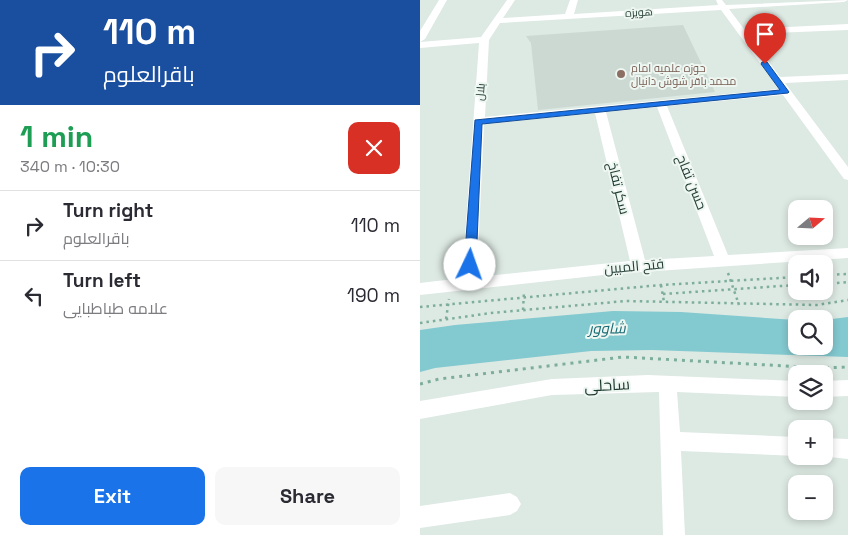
<!DOCTYPE html>
<html lang="en">
<head>
<meta charset="utf-8">
<style>
	body { margin:0; font-family:"Space Grotesk",Cairo,sans-serif; background:#f7f7f7; color:#2b2b33; height:100vh; display:flex; flex-direction:column; font-size:19px; white-space:nowrap }
	* { box-sizing:border-box; margin:0 }
	p { font-size:16px; color:#7c7c81 }
	.icon { flex:none; width:28px; height:28px; fill:none; stroke:currentColor; stroke-width:2; stroke-linecap:round; stroke-linejoin:round }
	.map { position:relative; flex:1; overflow:hidden }
	.details { display:flex; flex-direction:column; background:#fff; width:420px }
	.details>* { flex:none }
	.banner { background:#1a4fa0; color:#fff; overflow:hidden }
	.needle { width:32px; rotate:71deg }
	.controls { position:absolute; left:368px; top:200px; display:grid; gap:10px }
	.controls a { display:grid; place-items:center; width:45px; height:45px; border-radius:10px; background:#fff; box-shadow:0 2px 8px #0003; font-size:25px }
	.pin { position:absolute; display:grid; place-items:center; width:42px; height:42px; color:#fff; margin:-51px -21px; border-radius:50% 50% 50% 0; rotate:-45deg; box-shadow:0 0 5px #0007 }
	.pin .icon { rotate:45deg }
	.me { position:absolute; width:55px; margin:-28px; rotate:3deg; stroke-linejoin:round; filter:drop-shadow(0 0 4px #0008) }
	.turn { display:flex; align-items:center; gap:18px; height:105px; padding:0 20px; font-size:22px }
	.turn .icon { width:65px; height:65px; stroke-width:2.5 }
	.turn b { display:block; font-size:35px; line-height:42px }
	.round { display:grid; place-items:center; flex:none; width:52px; height:52px; border-radius:10px; background:#f7f7f7 }
	.overview { display:flex; align-items:center; justify-content:space-between; height:85px; padding:0 20px }
	h1 { font-size:30px; font-weight:700; line-height:38px; color:#1e9e55 }
	.cta { display:flex; gap:10px; margin-top:auto; padding:10px 20px }
	.cta a { flex:1; height:58px; border-radius:10px; background:#1a73e8; color:#fff; font-size:20px; font-weight:700; line-height:58px; text-align:center }
	.cta a+a { background:#f7f7f7; color:#2b2b33 }
	ul { padding:0; list-style:none }
	li { display:flex; align-items:center; gap:15px; height:70px; padding:0 20px; border-top:1px solid #e1e1e2 }
	li div { flex:1 }
	li b { display:block; font-size:19px }
	li em { font-style:normal }
	main { display:flex; flex:1; min-height:0 }
	.map>svg:first-child { display:block }
</style>
</head>
<body>
<main>
<section class="details">
<div class="banner">
<div class="turn"><svg class="icon" aria-label="right" viewBox="0 0 24 24"><path d="M7 20v-9h11M14 6l5 5-5 5"/></svg><div><b>110 m</b>باقرالعلوم</div></div>
</div>
<div class="overview"><div><h1>1 min</h1><p>340 m · 10:30</p></div><a class="round" style="background:#d93025;color:#fff"><svg class="icon" aria-label="close" viewBox="0 0 24 24"><path d="M6 6l12 12M18 6L6 18"/></svg></a></div>
<ul>
<li><svg class="icon" aria-label="right" viewBox="0 0 24 24"><path d="M7 20v-9h11M14 6l5 5-5 5"/></svg><div><b>Turn right</b><p>باقرالعلوم</p></div><em>110 m</em></li>
<li><svg class="icon" aria-label="left" viewBox="0 0 24 24"><path d="M17 20v-9H6M10 6l-5 5 5 5"/></svg><div><b>Turn left</b><p>علامه طباطبایی</p></div><em>190 m</em></li>
</ul>
<div class="cta"><a>Exit</a><a>Share</a></div>
</section>
<div class="map">
<svg width="428" height="535" viewBox="0 0 428 535">
	<rect width="100%" height="100%" fill="#dde9e3"/>
	<path fill="#cbd9d2" d="M 263,25 L 295,92 L 118,110 L 111,43 L 106,36 Z"/>
	<path fill="#83c9d0" d="M 193,311 L 261,312 L 376,320 L 376,346 L 404,346 L 404,320 L 428,317 L 428,357 L 232,350 L 171,351 L 15,368 L 0,372 L 0,330 L 35,325 Z"/>
	<g fill="none" stroke-linecap="round" stroke-linejoin="round">
		<path stroke="#7dae9c" stroke-width="2.5" stroke-dasharray="2.5 4" stroke-linecap="butt" d="M 308,273 L 319,305
			M 404,275 L 428,274
			M 404,284 L 428,282
			M 241,285 L 244,302
			M 243,294 L 376,285
			M 0,307 L 241,285 L 376,277
			M 103,310 L 104,292
			M 26,319 L 29,299
			M 0,323 L 71,313 L 206,301 L 397,305 L 428,300"/>
		<path stroke="#7dae9c" stroke-width="3" stroke-dasharray="3 5" stroke-linecap="butt" d="M 0,384 L 19,379 L 203,357 L 402,368 L 428,367"/>
		<path fill="#fff" fill-rule="evenodd" d="M 19,0 L 27,0 L 5,39 L 0,42 L 0,31 Z
			M 87,0 L 95,0 L 83,18 L 145,14 L 150,0 L 158,0 L 154,14 L 298,5 L 296,0 L 302,0 L 306,5 L 428,0 L 424,2 L 309,9 L 324,29 L 428,24 L 428,30 L 328,34 L 360,77 L 428,74 L 428,80 L 365,83 L 428,167 L 428,180 L 424,179 L 363,95 L 247,106 L 308,255 L 428,248 L 428,258 L 192,274 L 0,295 L 0,283 L 42,278 L 59,43 L 0,48 L 0,42 L 61,37 ZM 301,10 L 359,89 L 65,117 L 69,40 L 80,23 ZM 237,107 L 294,256 L 225,260 L 186,112 ZM 175,113 L 210,261 L 57,277 L 64,124 Z
			M 228,375 L 376,381 L 376,397 L 257,392 L 260,432 L 376,437 L 377,456 L 261,451 L 265,535 L 243,535 L 239,392 L 132,395 L 0,419 L 0,401 L 132,379 Z
			M 428,380 L 428,396 L 404,397 L 404,381 Z
			M 404,438 L 428,439 L 428,459 L 400,456 L 404,456 Z
			M 90,493 L 97,497 L 101,504 L 97,511 L 90,515 L 0,528 L 0,506 Z"/>
	</g>
	<path fill="#1a73e8" stroke="#114b97" d="M 342,62 L 347,62 L 369,92 L 368,93 L 62,124 L 56,265 L 54,268 L 46,268 L 44,265 L 55,120 L 360,90 L 341,64 Z"/>
	<circle fill="#8d6e63" stroke="#edf6f1" stroke-width="2" cx="201" cy="74" r="5"/>
	<g text-anchor="middle" dominant-baseline="central" stroke-width="4" stroke-linejoin="round" paint-order="stroke">
		<g font-size="11" fill="#1f3930" stroke="#edf6f1">
			<text transform="translate(219 12) rotate(-3)">هویزه</text>
			<text transform="translate(60 92) rotate(-86)">بلال</text>
		</g>
		<g font-size="11" fill="#785e54" stroke="#edf6f1" text-anchor="start">
			<text x="211" y="68">حوزه علمیه امام<tspan x="211" dy="13">محمد باقر شوش دانیال</tspan></text>
		</g>
		<g font-size="14" fill="#1f3930" stroke="#edf6f1">
			<text transform="translate(272 182) rotate(68)">حسن تفاح</text>
			<text transform="translate(199 188) rotate(76)">سکر تفاخ</text>
			<text transform="translate(214 266) rotate(-5)">فتح المبین</text>
		</g>
		<g font-size="15" font-style="italic" fill="#196a75" stroke="#edf6f1">
			<text transform="translate(187 328) rotate(-1)">شاوور</text>
		</g>
		<g font-size="16" fill="#1f3930" stroke="#edf6f1">
			<text transform="translate(187 385) rotate(-3)">ساحلی</text>
		</g>
	</g>
</svg>
<div class="controls">
<a><svg class="needle" viewBox="-14 -14 28 28"><path d="M0-13l5 13h-10z" fill="#e53935"/><path d="M0 13l5-13h-10z" fill="#7c7c81"/></svg></a>
<a><svg class="icon" aria-label="sound" viewBox="0 0 24 24"><path d="M4 9h4l5-4v14l-5-4H4zM17 9q2 3 0 6"/></svg></a>
<a><svg class="icon" aria-label="search" viewBox="0 0 24 24"><circle cx="10" cy="10" r="6"/><path d="M15 15l6 6"/></svg></a>
<a><svg class="icon" aria-label="layers" viewBox="0 0 24 24"><path d="M12 4l9 5-9 5-9-5zM3 14l9 5 9-5"/></svg></a>
<a>+</a>
<a>−</a>
</div>
<div class="pin" style="left:345px;top:64px;background:#d93025"><svg class="icon" aria-label="arrive" viewBox="0 0 24 24"><path d="M6 21V4h12l-3 4 3 4H6"/></svg></div>
<svg class="me" style="left:50px;top:265px" viewBox="-20 -20 40 40"><circle r="19" fill="#fff"/><path d="M0-13L10 11 0 6-10 11z" fill="#1a73e8"/></svg>
</div>
</main>
</body>
</html>
